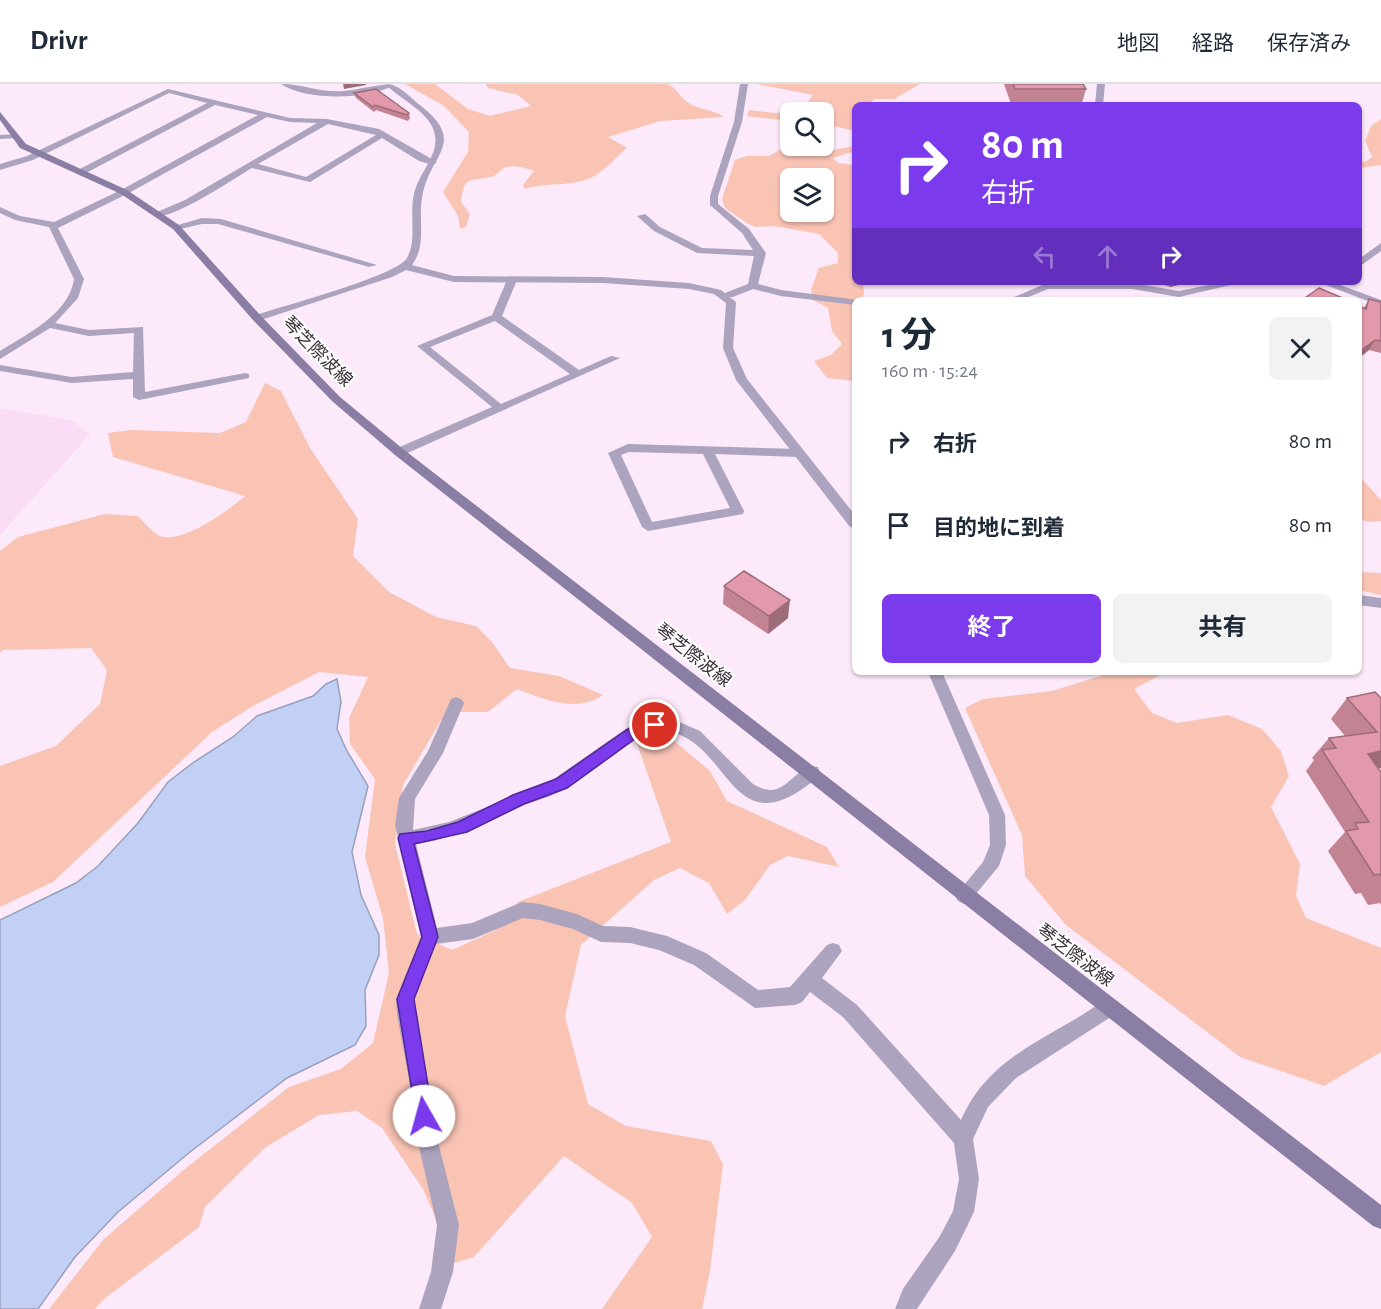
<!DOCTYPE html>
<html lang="ja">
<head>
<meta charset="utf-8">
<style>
	body { margin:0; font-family:"Alegreya Sans","Noto Sans JP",sans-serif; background:#f2f2f3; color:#1f2937; height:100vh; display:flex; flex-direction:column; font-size:22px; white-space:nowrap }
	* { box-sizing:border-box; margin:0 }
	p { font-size:20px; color:#747a83 }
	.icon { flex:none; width:33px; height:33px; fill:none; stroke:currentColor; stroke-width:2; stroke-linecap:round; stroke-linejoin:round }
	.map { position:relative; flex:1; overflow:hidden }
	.drawer { position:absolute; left:852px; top:213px; width:510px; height:378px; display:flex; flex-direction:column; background:#fff; border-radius:9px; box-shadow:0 2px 4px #0004 }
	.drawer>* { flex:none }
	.banner { position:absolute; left:852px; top:18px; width:510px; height:183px; border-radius:9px; box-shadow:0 2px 4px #0004; background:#7c3aed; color:#fff; overflow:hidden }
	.tools { position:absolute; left:780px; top:18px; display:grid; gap:12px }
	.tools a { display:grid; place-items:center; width:54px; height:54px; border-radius:9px; background:#fff; box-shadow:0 2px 4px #0004; font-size:30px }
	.pin { position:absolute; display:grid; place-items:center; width:51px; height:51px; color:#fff; margin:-26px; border:3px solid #fff; border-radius:50%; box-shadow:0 2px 6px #0007 }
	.me { position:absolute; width:66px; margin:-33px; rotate:353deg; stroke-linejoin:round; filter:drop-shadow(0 0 4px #0008) }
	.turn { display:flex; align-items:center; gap:21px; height:126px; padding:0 30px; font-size:27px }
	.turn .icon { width:78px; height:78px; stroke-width:2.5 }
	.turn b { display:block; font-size:42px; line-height:51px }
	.lanes { display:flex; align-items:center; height:57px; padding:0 30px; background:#0003; justify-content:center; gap:30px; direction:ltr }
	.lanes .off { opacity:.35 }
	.round { display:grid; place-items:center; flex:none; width:63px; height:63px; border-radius:9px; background:#f2f2f3 }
	.overview { display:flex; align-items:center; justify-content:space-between; height:102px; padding:0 30px }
	h1 { font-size:36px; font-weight:700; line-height:45px }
	.action { display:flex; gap:12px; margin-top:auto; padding:12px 30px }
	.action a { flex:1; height:69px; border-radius:9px; background:#7c3aed; color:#fff; font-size:24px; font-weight:700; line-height:69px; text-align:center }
	.action a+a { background:#f2f2f3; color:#1f2937 }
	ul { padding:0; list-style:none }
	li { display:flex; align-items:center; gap:18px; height:84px; padding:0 30px }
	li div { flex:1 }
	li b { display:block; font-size:22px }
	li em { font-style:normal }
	header { display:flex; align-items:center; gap:36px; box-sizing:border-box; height:84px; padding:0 30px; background:#fff; border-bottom:2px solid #e0e1e3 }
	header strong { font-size:28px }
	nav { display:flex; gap:33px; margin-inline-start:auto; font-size:21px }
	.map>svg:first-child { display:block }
</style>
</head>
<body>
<header>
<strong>Drivr</strong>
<nav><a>地図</a><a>経路</a><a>保存済み</a></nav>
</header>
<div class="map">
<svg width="1381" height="1225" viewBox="0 0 1381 1225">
	<rect width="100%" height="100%" fill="#fce9f9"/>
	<path fill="#fbdcf6" d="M 0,324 L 71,336 L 90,350 L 0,451 Z"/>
	<path fill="#fac4b5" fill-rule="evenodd" d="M 405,0 L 435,0 L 468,25 L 490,32 L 531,22 L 518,11 L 488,4 L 486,0 L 667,0 C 678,4 681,16 692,21 C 702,26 715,26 724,33 L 661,37 L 608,53 L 627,64 C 616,73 603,89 590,94 C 571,103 546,98 525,105 L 523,101 L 534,87 C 527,84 513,81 506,83 C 501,85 498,90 494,92 C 473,99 464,88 461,118 L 470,130 L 466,143 L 460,145 L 458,132 L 443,108 L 468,68 L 469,48 L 444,22 Z
		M 757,0 L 920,0 L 894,15 L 874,15 L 871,19 L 874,21 L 855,21 L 855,47 L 824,40 L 824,28 L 790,28 L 790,37 L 747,32 L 749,26 L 775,29 L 801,27 L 813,11 Z
		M 1381,35 L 1381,81 L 1359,84 L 1359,78 L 1365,78 L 1372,73 L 1365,57 L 1371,42 Z
		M 790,60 L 826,67 L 855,62 L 855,67 L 833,74 L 838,79 L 855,81 L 855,198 L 863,198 L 864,209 L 862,216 L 855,216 L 855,297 L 827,294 L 814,277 L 831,271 L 842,260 L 832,247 L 828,224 L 813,216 L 811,206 L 819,184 L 838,179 L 838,169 L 819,150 L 774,142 L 756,143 L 748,140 L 725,124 L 722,115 L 735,76 L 747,72 L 769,72 ZM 790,94 L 824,94 L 824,128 L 790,128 Z
		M 265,299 L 281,307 L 310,364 L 358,435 L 353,472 L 389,508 L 436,533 L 476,542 L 492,558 L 510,584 L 559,592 L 603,611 C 576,629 545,616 517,605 L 488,628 L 446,628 L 403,701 L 395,760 L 417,850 L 452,866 L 498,845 L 518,818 L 671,758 L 637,659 L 673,656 L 710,687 L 727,717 L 827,763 L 839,783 L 788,772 L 770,781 L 745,816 L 727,830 L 709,799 L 680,784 L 654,796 L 581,861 L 565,932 L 588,1020 L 626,1042 L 711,1057 L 723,1080 L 710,1187 L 702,1225 L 602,1225 L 652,1153 L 632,1119 L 564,1072 L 474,1173 L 455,1179 L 423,1105 L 382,1044 L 357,1027 L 319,1031 L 266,1063 L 205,1123 L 199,1143 L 104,1215 L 95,1225 L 49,1225 L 104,1155 L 186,1084 L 289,1003 L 341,985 L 373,959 L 389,889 L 383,834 L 365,773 L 375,695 L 350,660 L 349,634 L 368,593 L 319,588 L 253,622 L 212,648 L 53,798 L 0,823 L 0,682 L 56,662 L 100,620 L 107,586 L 91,564 L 3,566 L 0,569 L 0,467 L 18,453 L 105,430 L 138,432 C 144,438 151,447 158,451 C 179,463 229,426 245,412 L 113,373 L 108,349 L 131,346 L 220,349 L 246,338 Z
		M 1359,392 L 1381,416 L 1381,437 L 1368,438 L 1359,435 Z
		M 1359,488 L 1381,489 L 1381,511 L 1359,506 Z
		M 1113,588 L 1166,588 L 1134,605 L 1152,629 L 1177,639 L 1228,631 L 1262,645 L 1281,667 L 1289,692 L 1271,723 L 1300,780 L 1296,812 L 1306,834 L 1381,864 L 1381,968 L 1324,1002 L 1240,973 L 1066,841 L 1025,792 L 1022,751 L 965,624 L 983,615 L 1052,607 Z"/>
	<path fill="#c1d0f4" stroke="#99a0bc" stroke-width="1.5" d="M 337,595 L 341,618 L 337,645 L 347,667 L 368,702 L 352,768 L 361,811 L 379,851 L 379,871 L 365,906 L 366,942 L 355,961 L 287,994 L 190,1068 L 118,1128 L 75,1173 L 38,1225 L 0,1225 L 0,836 L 76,799 L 98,782 L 138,739 L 168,698 L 194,678 L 233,653 L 257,632 L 313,612 L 326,600 Z"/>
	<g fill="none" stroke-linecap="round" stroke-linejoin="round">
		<path fill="#aca3be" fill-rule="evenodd" d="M 281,0 C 307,0 322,11 352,6 C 365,4 381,0 394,1 C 368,16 306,17 281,0 Z
			M 740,0 L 748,0 L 742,38 L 718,112 L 718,120 L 749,145 L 766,169 L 758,200 L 781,206 L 859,216 L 855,216 L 855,221 L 781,212 L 753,205 L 733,213 L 725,213 L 725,209 L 748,200 L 754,172 L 697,169 L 654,147 L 637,132 L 645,130 L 660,143 L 702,164 L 753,166 L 742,149 L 710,121 L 710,112 L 734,38 Z
			M 168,5 L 290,34 L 327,35 L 379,45 L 437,78 L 433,81 L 419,77 L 382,54 L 310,98 L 252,84 C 233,95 176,134 157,132 L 157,128 L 185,116 L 317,39 L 290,38 L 267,33 L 127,110 L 58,144 L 84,195 L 78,214 L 55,239 L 89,246 L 143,243 L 145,308 L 245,289 L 249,290 L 249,294 L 139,316 L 133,313 L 133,295 L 72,299 L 0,287 L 0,281 L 72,293 L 133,288 L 134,249 L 89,252 L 50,244 L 0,275 L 0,267 C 27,250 69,230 74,195 L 49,143 L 15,136 L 0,129 L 0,123 L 20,132 L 54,138 L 121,106 L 258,31 L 215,21 L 84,90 L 78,90 L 78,86 L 207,19 L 169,9 L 33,76 L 0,86 L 0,80 L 27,72 ZM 328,40 L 376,51 L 306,93 L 258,80 Z
			M 18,50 L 18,54 L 0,55 L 0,51 Z
			M 1381,159 L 1381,167 L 1359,183 L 1359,175 Z
			M 512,193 L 517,196 L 502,232 L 579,286 L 611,272 L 620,274 L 403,371 L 395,371 L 395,365 L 492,323 L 417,262 L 492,231 L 507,196 ZM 495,237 L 570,290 L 501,320 L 430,263 Z
			M 1224,198 L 1244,198 L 1179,213 L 1132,205 L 1048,205 L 1021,216 L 1007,216 L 1047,199 L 1132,199 L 1179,207 Z
			M 628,360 L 799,365 L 805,369 L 799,373 L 715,370 L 744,427 L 743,430 L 648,447 L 642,443 L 608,369 ZM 629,368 L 703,370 L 730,424 L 652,438 L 621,371 Z
			M 1359,511 L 1381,514 L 1381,524 L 1359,521 Z
			M 456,613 L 461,615 L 464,619 L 443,669 L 415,715 L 413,746 L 449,738 L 548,699 L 627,644 L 656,635 L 677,637 L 700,647 L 753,700 C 783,718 788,690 812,682 L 818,683 L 820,688 L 818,693 C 725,772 732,645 657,647 C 627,648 591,690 565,705 C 551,713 534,717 519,723 C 485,737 452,756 416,760 L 437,844 L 472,839 L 522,818 L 540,820 L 577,830 L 603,842 L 630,843 L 667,852 L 706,869 L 758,906 L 790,903 L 827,861 L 833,859 L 839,861 L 842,867 L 822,894 L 857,921 L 961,1036 C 990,970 1049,956 1103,917 L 1110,914 L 1117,917 L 1119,923 L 1117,929 L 1016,994 L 988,1023 L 973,1055 L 979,1095 L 974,1128 L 955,1167 L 917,1225 L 895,1225 L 903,1205 L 940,1152 L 953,1127 L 959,1095 L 954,1059 L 843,933 L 810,908 L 802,918 L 795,921 L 755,924 L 694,881 L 659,866 L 630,859 L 601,858 L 573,845 L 540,836 L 523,834 L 473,855 L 436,860 L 414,915 L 436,1050 L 459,1141 L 453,1188 L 441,1225 L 419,1225 L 431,1188 L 437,1141 L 416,1050 L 409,995 L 397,931 L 396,915 L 421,853 L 395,741 L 399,714 L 428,667 L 451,615 Z"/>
		<path fill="#aca3be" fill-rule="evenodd" d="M 385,0 C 398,0 407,10 416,18 C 471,59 429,68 422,114 C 418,137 427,161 412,181 L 454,192 L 603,193 L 689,199 L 721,206 L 736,218 L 733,264 L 747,295 L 855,431 L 855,444 L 850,443 L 736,296 L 723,264 L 726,219 L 714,210 L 689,205 L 603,199 L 454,198 L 406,186 L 392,193 L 261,236 L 253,236 L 253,232 C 279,223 397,192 407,174 C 418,154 408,128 415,106 C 419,93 428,82 433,69 C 446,34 405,20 385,0 Z
			M 1097,0 L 1105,0 L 1103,21 L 1095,21 Z
			M 202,134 L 221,135 L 377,181 L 369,183 L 218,140 L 202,140 L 176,146 L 171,143 Z
			M 1318,198 L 1332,198 L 1381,216 L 1381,222 Z
			M 928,588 L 942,588 L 1005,731 L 1006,761 L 999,782 L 970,817 L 964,820 L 958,817 L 955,812 L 983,778 L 990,761 L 989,731 Z"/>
		<path fill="#8b7ea5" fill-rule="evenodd" d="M 0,28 L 26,60 L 127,106 L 179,141 L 261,232 L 340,313 L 403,365 L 1381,1121 L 1381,1145 L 1373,1142 L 395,371 L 332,317 L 253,236 L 173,145 L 121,110 L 20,64 L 0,36 Z"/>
	</g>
	<path fill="#c28493" d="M 1004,0 L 1083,0 L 1086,5 L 1082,19 L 1011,20 Z
		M 354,9 L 409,29 L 410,34 L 408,37 L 376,26 L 374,28 L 356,14 Z
		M 1156,198 L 1191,198 L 1170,203 Z
		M 1369,215 L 1381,218 L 1381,269 L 1369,266 L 1359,274 L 1359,222 L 1364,224 Z
		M 724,502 L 788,534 L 768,550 L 723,520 Z
		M 1347,614 L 1381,614 L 1381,684 L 1378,684 L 1381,688 L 1381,821 L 1380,819 L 1368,821 L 1361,809 L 1355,810 L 1328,767 L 1345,748 L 1306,687 L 1314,676 L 1312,674 L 1329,654 L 1345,652 L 1331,635 Z"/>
	<path fill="#9e6b78" d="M 343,0 L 366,0 L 366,1 L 344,5 Z
		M 1171,198 L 1191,198 L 1170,203 Z
		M 1375,256 L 1369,266 L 1359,274 L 1359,268 Z
		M 790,516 L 788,534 L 768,550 L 769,532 Z
		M 1381,667 L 1381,684 L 1351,690 L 1368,670 Z"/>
	<path fill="#e199ab" stroke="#9e6b78" stroke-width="1.5" d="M 1013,0 L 1083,0 L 1086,5 L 1015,5 Z
		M 376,5 L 409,29 L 407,31 L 375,21 L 373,23 L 354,9 Z
		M 1319,204 L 1345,215 L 1343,216 L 1302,216 Z
		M 1369,215 L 1381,218 L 1381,257 L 1375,256 L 1359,268 L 1359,222 L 1366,225 Z
		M 744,487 L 790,516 L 769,532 L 724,502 Z
		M 1375,608 L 1381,614 L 1381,667 L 1368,670 L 1381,688 L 1381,792 L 1380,790 L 1374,791 L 1346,747 L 1358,745 L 1355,739 L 1369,738 L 1322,666 L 1336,664 L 1329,654 L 1377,648 L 1347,614 Z"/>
	<path fill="#7c3aed" stroke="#51269a" stroke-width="1.5" d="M 655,635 L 662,641 L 660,645 L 635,655 L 567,704 L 524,720 L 467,748 L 414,760 L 438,853 L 414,915 L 433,1032 L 430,1038 L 424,1041 L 417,1038 L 397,915 L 422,853 L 398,754 L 400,750 L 427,747 L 458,738 L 513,711 L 556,695 L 625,647 L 639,639 Z"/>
	<g text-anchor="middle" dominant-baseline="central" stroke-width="4.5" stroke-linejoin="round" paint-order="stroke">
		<g font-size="18" fill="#3c303a" stroke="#fdfdfd">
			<text transform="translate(317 268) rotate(45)">琴芝際波線</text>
			<text transform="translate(693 572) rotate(38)">琴芝際波線</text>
			<text transform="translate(1075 872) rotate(37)">琴芝際波線</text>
		</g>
	</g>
</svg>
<div class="tools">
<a><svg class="icon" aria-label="search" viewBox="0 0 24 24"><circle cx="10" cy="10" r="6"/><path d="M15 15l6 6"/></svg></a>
<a><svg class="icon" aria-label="layers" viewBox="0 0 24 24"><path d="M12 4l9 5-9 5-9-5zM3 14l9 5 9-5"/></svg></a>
</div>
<div class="pin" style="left:655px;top:641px;background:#d93025"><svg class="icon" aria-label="arrive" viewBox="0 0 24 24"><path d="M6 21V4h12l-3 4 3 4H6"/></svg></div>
<svg class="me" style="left:424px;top:1032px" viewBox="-20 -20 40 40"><circle r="19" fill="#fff"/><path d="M0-13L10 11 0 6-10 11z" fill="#7c3aed"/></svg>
<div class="banner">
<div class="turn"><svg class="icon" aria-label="right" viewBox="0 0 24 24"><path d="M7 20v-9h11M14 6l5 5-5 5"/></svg><div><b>80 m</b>右折</div></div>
<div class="lanes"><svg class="icon off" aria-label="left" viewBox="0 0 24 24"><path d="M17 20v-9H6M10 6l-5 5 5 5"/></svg><svg class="icon off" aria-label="ahead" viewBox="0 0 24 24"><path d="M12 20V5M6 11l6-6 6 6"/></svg><svg class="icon" aria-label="right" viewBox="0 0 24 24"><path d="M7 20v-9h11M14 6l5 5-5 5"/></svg></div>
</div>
<section class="drawer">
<div class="overview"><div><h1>1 分</h1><p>160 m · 15:24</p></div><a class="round"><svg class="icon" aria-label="close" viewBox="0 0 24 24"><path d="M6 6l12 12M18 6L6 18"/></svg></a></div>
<ul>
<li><svg class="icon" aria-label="right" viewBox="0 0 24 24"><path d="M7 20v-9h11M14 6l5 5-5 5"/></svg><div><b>右折</b></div><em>80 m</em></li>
<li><svg class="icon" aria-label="arrive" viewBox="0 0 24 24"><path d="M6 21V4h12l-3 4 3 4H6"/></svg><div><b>目的地に到着</b></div><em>80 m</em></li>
</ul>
<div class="action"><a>終了</a><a>共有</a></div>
</section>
</div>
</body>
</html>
